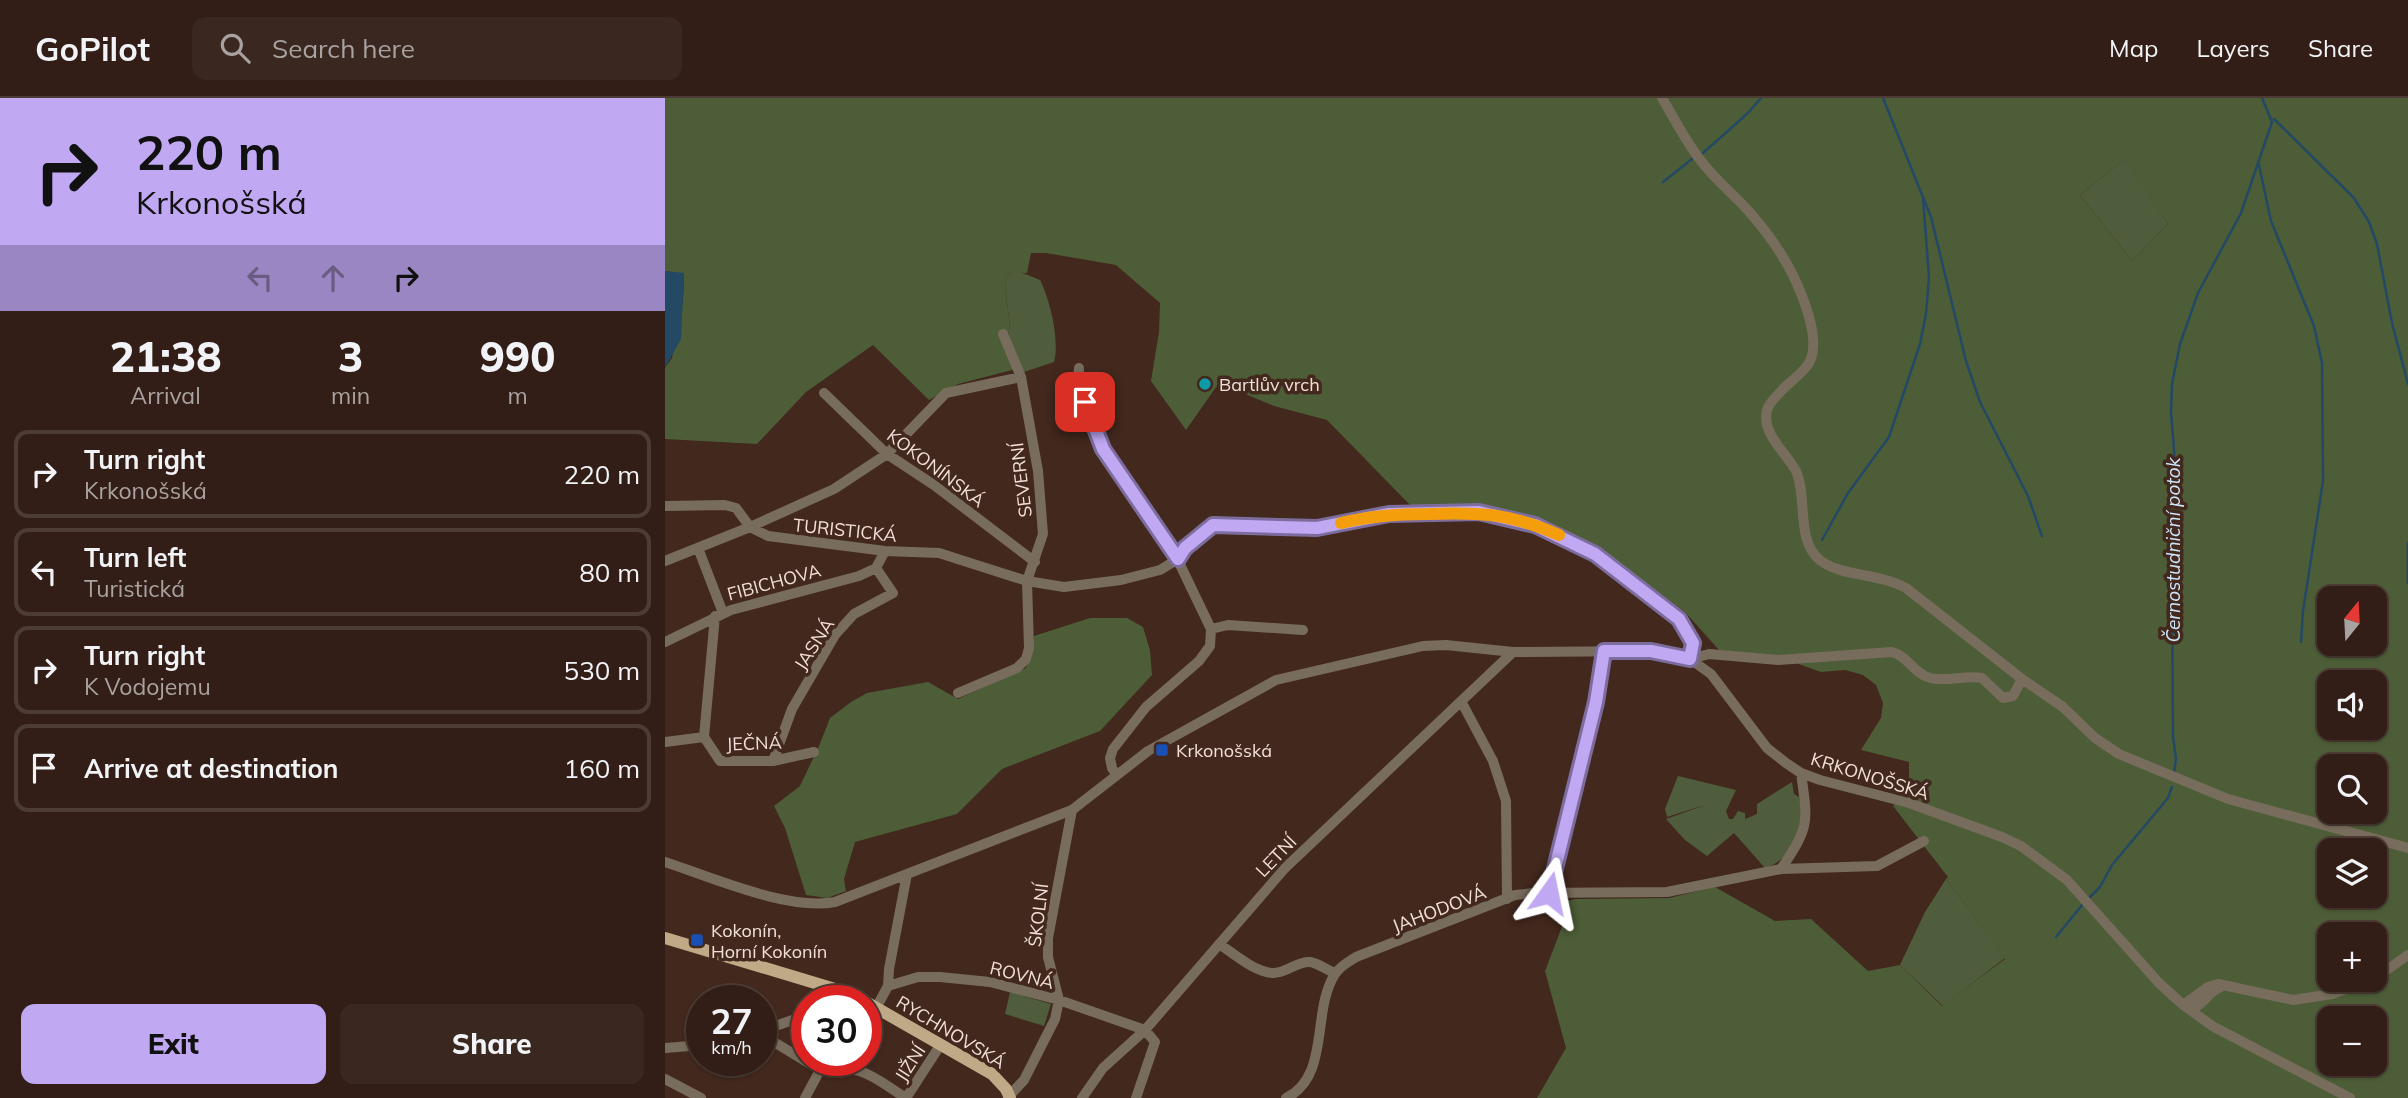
<!DOCTYPE html>
<html lang="en">
<head>
<meta charset="utf-8">
<style>
	body { margin:0; font-family:Mulish,sans-serif; background:#3a271f; color:#f1f3f6; height:100vh; display:flex; flex-direction:column; font-size:26px; white-space:nowrap }
	* { box-sizing:border-box; margin:0 }
	p { font-size:23px; color:#a8a2a1 }
	.icon { flex:none; width:38px; height:38px; fill:none; stroke:currentColor; stroke-width:2; stroke-linecap:round; stroke-linejoin:round }
	.map { position:relative; flex:1; overflow:hidden }
	.side { display:flex; flex-direction:column; background:#321e16; width:665px }
	.side>* { flex:none }
	.top-card { background:#c0a8f3; color:#111; overflow:hidden }
	.needle { width:46px; rotate:18deg }
	.buttons { position:absolute; left:1652px; top:488px; display:grid; gap:14px }
	.buttons a { display:grid; place-items:center; width:70px; height:70px; border-radius:14px; background:#321e16; box-shadow:0 2px 5px #0004,0 0 0 2px #4d3c35; font-size:35px }
	.speed { position:absolute; left:21px; top:887px; display:flex; gap:14px; font-size:35px; font-weight:700; text-align:center }
	.speed>* { display:grid; place-content:center; width:91px; height:91px; border-radius:50%; background:#321e16; box-shadow:0 2px 5px #0004,0 0 0 2px #4d3c35; line-height:1 }
	.speed small { font-size:18px; font-weight:400 }
	.speed .limit { border:10px solid #d22; background:#fff; color:#111 }
	.pin { position:absolute; display:grid; place-items:center; width:60px; height:60px; color:#fff; margin:-30px; border-radius:14px; box-shadow:0 4px 10px #0006 }
	.me { position:absolute; width:77px; margin:-38px; rotate:12deg; stroke-linejoin:round; filter:drop-shadow(0 0 5px #0008) }
	.turn { display:flex; align-items:center; gap:24px; height:147px; padding:0 21px; font-size:32px }
	.turn .icon { width:91px; height:91px; stroke-width:2.5 }
	.turn b { display:block; font-size:49px; line-height:60px }
	.lanes { display:flex; align-items:center; height:66px; padding:0 21px; background:#0003; justify-content:center; gap:35px; direction:ltr }
	.lanes .off { opacity:.35 }
	.eta { display:flex; justify-content:space-evenly; align-items:center; height:119px; text-align:center }
	.eta b { font-size:42px; font-weight:800; line-height:49px }
	.button { display:flex; gap:14px; margin-top:auto; padding:14px 21px }
	.button a { flex:1; height:80px; border-radius:14px; background:#c0a8f3; color:#111; font-size:28px; font-weight:800; line-height:80px; text-align:center }
	.button a+a { background:#3a271f; color:#f1f3f6 }
	ul { padding:0; list-style:none }
	li { display:flex; align-items:center; gap:21px; height:88px; margin:0 14px 10px; padding:0 7px; border:4px solid #4d3c35; border-radius:14px }
	li div { flex:1 }
	li b { display:block; font-size:26px }
	li em { font-style:normal }
	header { display:flex; align-items:center; gap:42px; box-sizing:border-box; height:98px; padding:0 35px; background:#321e16; border-bottom:2px solid #4d3c35 }
	header strong { font-size:33px }
	nav { display:flex; gap:38px; margin-inline-start:auto; font-size:24px }
	.search { width:490px; height:63px; background:#3a271f; display:flex; align-items:center; gap:18px; box-sizing:border-box; padding:0 24px; border-radius:14px; color:#a8a2a1; font-size:26px }
	main { display:flex; flex:1; min-height:0 }
	.map>svg:first-child { display:block }
</style>
</head>
<body>
<header>
<strong>GoPilot</strong>
<div class="search"><svg class="icon" aria-label="search" viewBox="0 0 24 24"><circle cx="10" cy="10" r="6"/><path d="M15 15l6 6"/></svg>Search here</div>
<nav><a>Map</a><a>Layers</a><a>Share</a></nav>
</header>
<main>
<section class="side">
<div class="top-card">
<div class="turn"><svg class="icon" aria-label="right" viewBox="0 0 24 24"><path d="M7 20v-9h11M14 6l5 5-5 5"/></svg><div><b>220 m</b>Krkonošská</div></div>
<div class="lanes"><svg class="icon off" aria-label="left" viewBox="0 0 24 24"><path d="M17 20v-9H6M10 6l-5 5 5 5"/></svg><svg class="icon off" aria-label="ahead" viewBox="0 0 24 24"><path d="M12 20V5M6 11l6-6 6 6"/></svg><svg class="icon" aria-label="right" viewBox="0 0 24 24"><path d="M7 20v-9h11M14 6l5 5-5 5"/></svg></div>
</div>
<div class="eta">
<div><b>21:38</b><p>Arrival</p></div>
<div><b>3</b><p>min</p></div>
<div><b>990</b><p>m</p></div>
</div>
<ul>
<li><svg class="icon" aria-label="right" viewBox="0 0 24 24"><path d="M7 20v-9h11M14 6l5 5-5 5"/></svg><div><b>Turn right</b><p>Krkonošská</p></div><em>220 m</em></li>
<li><svg class="icon" aria-label="left" viewBox="0 0 24 24"><path d="M17 20v-9H6M10 6l-5 5 5 5"/></svg><div><b>Turn left</b><p>Turistická</p></div><em>80 m</em></li>
<li><svg class="icon" aria-label="right" viewBox="0 0 24 24"><path d="M7 20v-9h11M14 6l5 5-5 5"/></svg><div><b>Turn right</b><p>K Vodojemu</p></div><em>530 m</em></li>
<li><svg class="icon" aria-label="arrive" viewBox="0 0 24 24"><path d="M6 21V4h12l-3 4 3 4H6"/></svg><div><b>Arrive at destination</b></div><em>160 m</em></li>
</ul>
<div class="button"><a>Exit</a><a>Share</a></div>
</section>
<div class="map">
<svg width="1743" height="1000" viewBox="0 0 1743 1000">
	<rect width="100%" height="100%" fill="#42281d"/>
	<path fill="#4f5d3c" d="M 1460,61 L 1503,126 L 1467,163 L 1415,97 Z
		M 353,173 L 375,182 C 385,202 395,242 389,264 L 356,275 L 343,238 L 345,228 L 340,189 L 341,180 L 346,174 Z
		M 1013,678 L 1071,692 L 1061,713 L 1064,721 L 1068,721 L 1073,713 L 1080,715 L 1080,721 L 1092,716 L 1092,706 L 1127,684 L 1129,696 L 1134,699 C 1142,728 1130,760 1100,770 L 1069,735 L 1042,758 L 1020,742 L 1001,721 L 1043,706 L 1002,719 L 1000,711 Z
		M 1281,781 L 1340,860 L 1278,908 L 1235,867 L 1260,814 Z
		M 345,894 L 386,906 L 379,928 L 340,916 Z"/>
	<path fill="#4d5d37" fill-rule="evenodd" d="M 0,0 L 1743,0 L 1743,1000 L 872,1000 L 901,950 L 880,873 L 898,826 L 890,805 L 911,801 L 1004,800 L 1050,789 L 1110,823 L 1146,821 L 1203,873 L 1235,867 L 1277,908 L 1340,861 L 1281,781 L 1283,779 L 1228,708 L 1244,689 L 1244,664 L 1196,652 L 1216,620 L 1218,605 L 1211,587 L 1198,577 L 1180,572 L 1156,574 L 1114,559 L 1054,552 L 1020,514 L 934,450 L 860,417 L 792,408 L 747,409 L 662,322 L 609,308 L 554,285 L 521,332 L 486,283 L 494,234 L 495,205 L 451,167 L 381,155 L 366,155 L 362,175 L 346,174 L 341,180 L 340,189 L 345,228 L 343,238 L 355,267 L 347,272 L 293,286 L 264,302 L 208,247 L 141,294 L 92,346 L 0,341 L 0,270 L 7,260 L 18,203 L 19,176 L 0,173 ZM 1459,62 L 1503,126 L 1467,163 L 1415,97 ZM 1664,500 L 1710,500 L 1710,546 L 1664,546 ZM 1664,584 L 1710,584 L 1710,630 L 1664,630 ZM 1664,668 L 1710,668 L 1710,714 L 1664,714 ZM 1664,752 L 1710,752 L 1710,798 L 1664,798 ZM 1664,836 L 1710,836 L 1710,882 L 1664,882 ZM 1664,920 L 1710,920 L 1710,966 L 1664,966 Z
		M 425,520 L 462,520 L 478,529 L 485,552 L 487,577 L 435,633 L 337,671 L 292,716 L 190,744 L 179,781 L 181,793 L 162,800 L 141,797 L 120,730 L 109,708 L 135,688 L 154,648 L 165,620 L 186,604 L 202,595 L 263,584 L 293,601 L 361,570 L 369,538 Z"/>
	<path fill="#244964" d="M 0,173 L 19,175 L 16,241 L 0,270 Z"/>
	<g fill="none" stroke-linecap="round" stroke-linejoin="round">
		<path stroke="#244964" stroke-width="2.5" d="M 1218,0 L 1266,119 L 1301,263 L 1315,304 L 1363,398 L 1377,438
			M 1609,21 L 1689,100 L 1704,124 L 1712,146 L 1727,225 L 1743,286
			M 1038,55 L 1083,15 L 1096,0
			M 1594,67 L 1606,123 L 1649,228 L 1657,265 L 1658,383 L 1638,513 L 1636,544
			M 998,84 L 1027,61
			M 1157,442 L 1183,395 L 1224,339 L 1255,246 L 1261,216 L 1264,179 L 1258,100
			M 1507,472 L 1512,430 L 1511,378 L 1506,314 L 1507,286 L 1515,246 L 1533,195 L 1576,115 L 1607,24 L 1597,0
			M 1743,485 L 1743,445
			M 1507,486 L 1508,639 L 1511,661 L 1509,674
			M 1423,801 L 1435,789 L 1447,767 L 1503,700 L 1507,689
			M 1391,839 L 1418,806"/>
		<path stroke="#786d5c" stroke-width="10" d="M 997,0 C 1010,22 1021,44 1036,63 C 1051,83 1071,98 1087,117 C 1108,141 1126,169 1137,198 C 1144,216 1154,247 1144,265 C 1138,275 1126,283 1118,291 C 1112,298 1105,303 1102,312 C 1096,336 1121,354 1131,373 C 1143,400 1130,443 1156,463 C 1178,479 1214,475 1241,490 L 1357,581 L 1398,609 L 1430,640 L 1454,656 L 1563,701 L 1743,750
			M 414,270 L 413,285 L 438,350 L 508,452 L 546,531 L 545,548 L 534,563 L 481,609 L 448,651 L 445,660 L 447,670 L 451,676
			M 159,295 L 222,356 L 269,387 L 370,464
			M 0,408 L 60,407 L 71,410 L 85,429 L 103,438 L 220,453 L 274,455 L 362,483 L 399,489 L 456,482 L 495,472 L 513,461 L 520,450 L 548,427 L 652,430 L 725,417 L 814,414 L 870,427 L 930,456 L 1015,521 L 1028,545 L 1025,561
			M 33,450 L 58,515
			M 0,463 L 85,429 L 169,391 L 222,356 L 281,295 L 356,279
			M 546,531 L 563,527 L 638,532
			M 0,544 L 66,512 L 194,478 L 211,470 L 220,453
			M 1025,561 L 1044,556 L 1113,562 L 1227,554 C 1243,558 1249,576 1265,580 C 1281,584 1300,577 1317,580 L 1338,600 L 1348,598 L 1357,581
			M 293,595 L 352,570 L 361,561 L 364,550 L 362,483 L 378,436 L 373,373 L 356,279 L 338,236
			M 796,603 L 828,663 L 841,703 L 842,801
			M 39,639 L 55,663 L 108,663 L 149,654
			M 39,639 L 50,518
			M 0,644 L 39,639
			M 108,663 L 127,611 L 170,537 L 189,516 L 228,495 L 211,470
			M 0,764 C 46,779 123,813 170,804 L 407,712 L 483,653 L 611,582 L 758,548 L 781,547 L 848,554 L 986,553 L 1025,561 L 1046,576 L 1102,650 L 1121,665 L 1136,675 L 1155,682 L 1244,705 L 1337,739 L 1356,748 L 1402,782 L 1494,885 L 1518,907 L 1549,929 L 1685,1000
			M 1116,771 C 1145,728 1143,725 1136,675
			M 884,795 L 931,604 L 939,553
			M 554,846 C 570,856 589,874 608,875 C 622,875 632,863 645,864 C 653,865 662,872 670,875
			M 1710,880 L 1743,857
			M 223,888 L 253,879 L 275,879 L 325,884 L 394,902 L 480,932 L 490,944 L 471,1000
			M 1518,907 L 1543,889 L 1553,886 L 1628,902 L 1667,896 L 1705,882
			M 211,910 L 223,888 L 224,871 L 242,776
			M 1525,912 C 1539,907 1542,895 1554,890
			M 96,933 L 142,917
			M 97,933 L 104,941 L 155,972
			M 0,950 L 37,947
			M 0,981 L 36,1000
			M 345,997 L 359,982 L 390,921 L 394,902 L 383,859 L 383,840 L 407,712
			M 140,1000 L 155,972 C 198,966 206,978 241,1000
			M 241,1000 L 276,946
			M 417,1000 L 438,970 L 480,932 L 620,770 L 848,554
			M 621,1000 C 666,978 646,913 670,876 C 675,868 683,864 691,859 L 850,797 L 870,795 L 1002,794 L 1116,771 L 1212,768 L 1259,743"/>
		<path stroke="#c0a987" stroke-width="12" d="M 0,840 L 170,891 L 199,903
			M 201,904 L 327,976 L 341,991 L 345,1000"/>
	</g>
	<g fill="none" stroke-linecap="round" stroke-linejoin="round">
		<g stroke="#7d6d9e" stroke-width="18">
			<path id="route" d="M 420,304 L 438,351 L 513,461 L 520,450 L 548,427 L 652,430 L 724,416 L 814,414 L 870,427 L 930,456 L 1014,521 L 1028,545 L 1025,561 L 986,553 L 939,553 L 931,604 L 884,795"/>
		</g>
		<use href="#route" stroke="#c0a8f3" stroke-width="12"/>
		<path stroke="#f59e0b" stroke-width="12" d="M 676,425 C 705,418 733,416 762,416 C 815,414 844,415 894,437"/>
	</g>
	<circle fill="#0f9aa8" stroke="#42281d" stroke-width="2.5" cx="540" cy="286" r="7"/>
	<g fill="#1a4fb4" stroke="#42281d" stroke-width="2.5">
		<rect x="490" y="645" width="14" height="14" rx="3.5"/>
		<rect x="25" y="835" width="14" height="14" rx="3.5"/>
	</g>
	<g text-anchor="middle" dominant-baseline="central" stroke-width="7" stroke-linejoin="round" paint-order="stroke">
		<g font-size="18" fill="#f1dfd8" stroke="#42281d" text-anchor="start">
			<text x="554" y="286">Bartlův vrch</text>
			<text x="511" y="652">Krkonošská</text>
			<text x="46" y="832">Kokonín,<tspan x="46" dy="21">Horní Kokonín</tspan></text>
		</g>
		<g font-size="18" fill="#f1dfd8" stroke="#42281d">
			<text transform="translate(271 370) rotate(37)">KOKONÍNSKÁ</text>
			<text transform="translate(356 382) rotate(-97)">SEVERNÍ</text>
			<text transform="translate(180 432) rotate(6)">TURISTICKÁ</text>
			<text transform="translate(109 484) rotate(-15)">FIBICHOVA</text>
			<text transform="translate(149 546) rotate(-57)">JASNÁ</text>
			<text transform="translate(89 645) rotate(-2)">JEČNÁ</text>
			<text transform="translate(1205 678) rotate(17)">KRKONOŠSKÁ</text>
			<text transform="translate(611 758) rotate(-46)">LETNÍ</text>
			<text transform="translate(774 811) rotate(-21)">JAHODOVÁ</text>
			<text transform="translate(373 817) rotate(-83)">ŠKOLNÍ</text>
			<text transform="translate(357 877) rotate(14)">ROVNÁ</text>
			<text transform="translate(286 934) rotate(31)">RYCHNOVSKÁ</text>
			<text transform="translate(245 965) rotate(-57)">JIŽNÍ</text>
		</g>
		<g font-size="19" font-style="italic" fill="#cde5f8" stroke="#42281d">
			<text transform="translate(1508 452) rotate(-90)">Černostudniční potok</text>
		</g>
	</g>
</svg>
<div class="buttons">
<a><svg class="needle" viewBox="-14 -14 28 28"><path d="M0-13l5 13h-10z" fill="#e53935"/><path d="M0 13l5-13h-10z" fill="#a8a2a1"/></svg></a>
<a><svg class="icon" aria-label="sound" viewBox="0 0 24 24"><path d="M4 9h4l5-4v14l-5-4H4zM17 9q2 3 0 6"/></svg></a>
<a><svg class="icon" aria-label="search" viewBox="0 0 24 24"><circle cx="10" cy="10" r="6"/><path d="M15 15l6 6"/></svg></a>
<a><svg class="icon" aria-label="layers" viewBox="0 0 24 24"><path d="M12 4l9 5-9 5-9-5zM3 14l9 5 9-5"/></svg></a>
<a>+</a>
<a>−</a>
</div>
<div class="speed"><div>27<small>km/h</small></div><div class="limit">30</div></div>
<div class="pin" style="left:420px;top:304px;background:#d93025"><svg class="icon" aria-label="arrive" viewBox="0 0 24 24"><path d="M6 21V4h12l-3 4 3 4H6"/></svg></div>
<svg class="me" style="left:884px;top:795px" viewBox="-20 -20 40 40"><path d="M0-17L14 15 0 8-14 15z" fill="#c0a8f3" stroke="#fff" stroke-width="4"/></svg>
</div>
</main>
</body>
</html>
